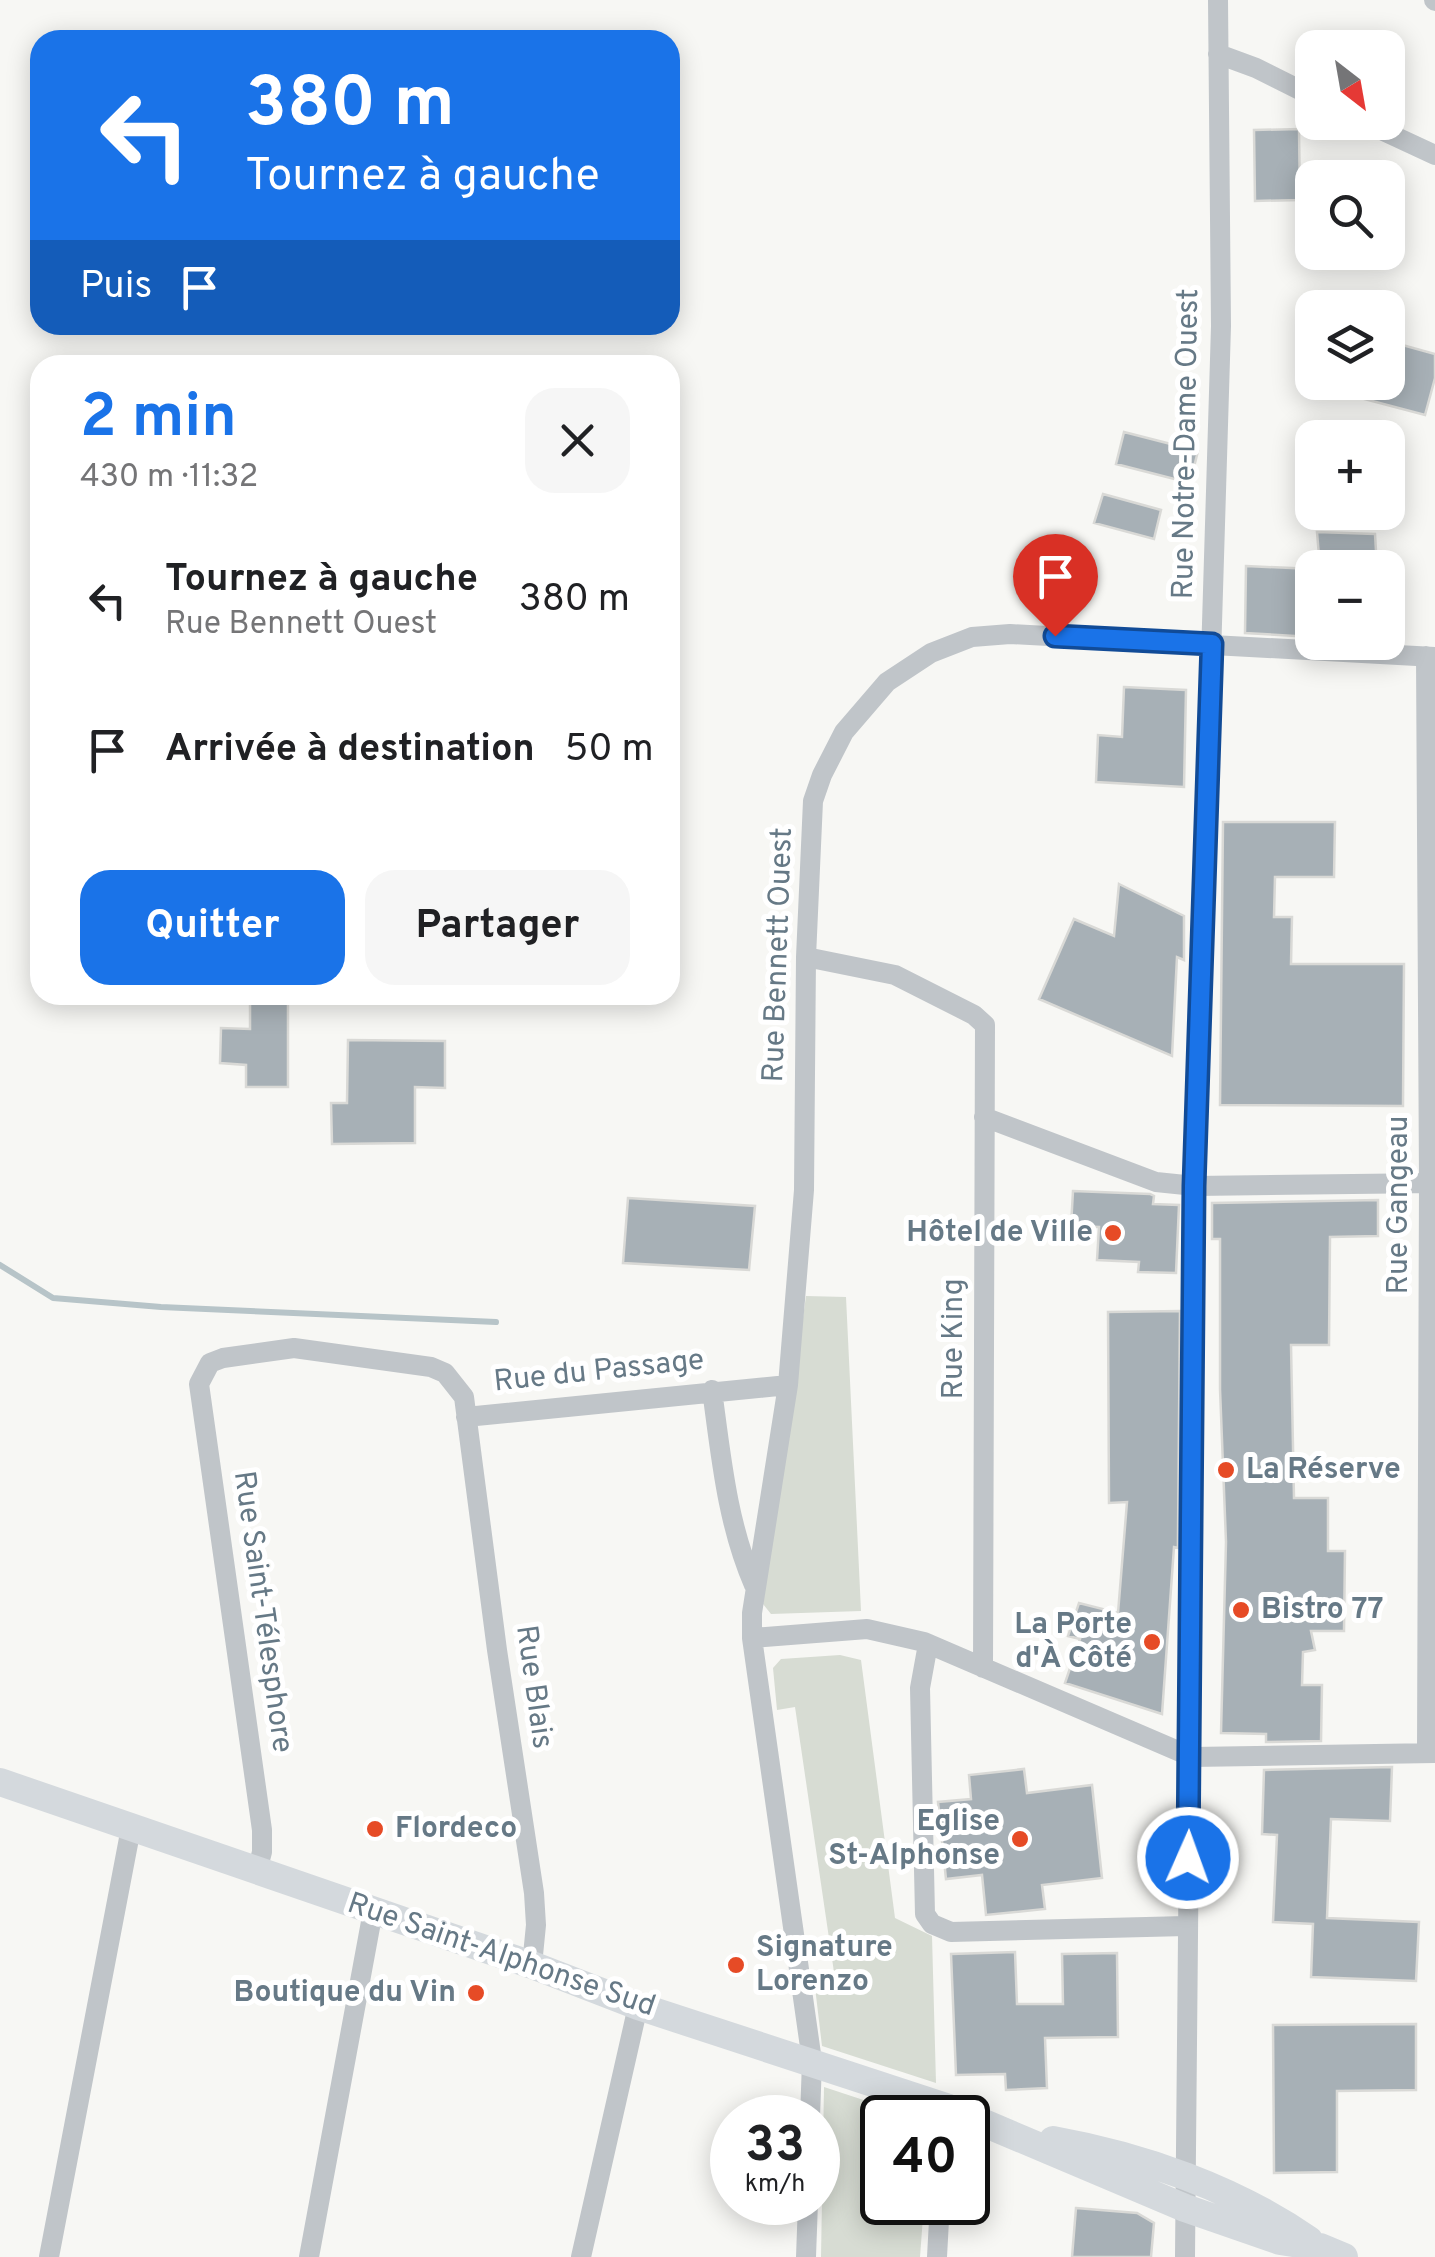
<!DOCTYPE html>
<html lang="fr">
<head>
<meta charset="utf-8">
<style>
	body { margin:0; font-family:Overpass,sans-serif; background:#f6f6f6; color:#202124; height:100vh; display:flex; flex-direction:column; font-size:38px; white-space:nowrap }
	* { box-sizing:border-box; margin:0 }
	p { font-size:32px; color:#757577 }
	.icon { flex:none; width:55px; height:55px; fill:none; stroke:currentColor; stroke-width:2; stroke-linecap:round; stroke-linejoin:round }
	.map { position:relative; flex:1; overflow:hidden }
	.panel { position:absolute; left:30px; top:355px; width:650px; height:650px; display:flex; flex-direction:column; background:#fff; border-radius:30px; box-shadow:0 5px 25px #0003 }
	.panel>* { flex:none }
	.top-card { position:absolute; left:30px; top:30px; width:650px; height:305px; border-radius:30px; box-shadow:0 5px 25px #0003; background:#1a73e8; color:#fff; overflow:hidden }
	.needle { width:65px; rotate:149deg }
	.tools { position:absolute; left:1295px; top:30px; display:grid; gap:20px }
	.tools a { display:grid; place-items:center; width:110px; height:110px; border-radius:20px; background:#fff; box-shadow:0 5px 25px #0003; font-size:50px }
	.speed { position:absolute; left:710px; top:2095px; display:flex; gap:20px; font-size:50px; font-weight:700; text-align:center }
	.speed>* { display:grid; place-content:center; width:130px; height:130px; border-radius:50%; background:#fff; box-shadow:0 5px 25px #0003; line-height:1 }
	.speed small { font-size:25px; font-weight:400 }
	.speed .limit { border:5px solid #111; border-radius:15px; background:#fff; color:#111 }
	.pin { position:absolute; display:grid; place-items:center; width:85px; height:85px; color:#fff; margin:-102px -42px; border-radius:50% 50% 50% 0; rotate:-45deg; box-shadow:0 0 10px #0007 }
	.pin .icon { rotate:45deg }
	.me { position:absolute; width:110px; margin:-55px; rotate:2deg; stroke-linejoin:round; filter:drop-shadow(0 0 8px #0008) }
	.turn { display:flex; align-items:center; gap:35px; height:210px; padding:0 50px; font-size:45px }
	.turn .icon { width:130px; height:130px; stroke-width:2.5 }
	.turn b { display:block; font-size:70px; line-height:85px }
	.then { display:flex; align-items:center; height:95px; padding:0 50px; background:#0003; gap:20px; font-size:38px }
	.round { display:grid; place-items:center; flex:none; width:105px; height:105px; border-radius:30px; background:#f6f6f6 }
	.summary { display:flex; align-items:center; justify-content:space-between; height:170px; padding:0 50px }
	h1 { font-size:60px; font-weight:700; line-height:75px; color:#1a73e8 }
	.primary-button { display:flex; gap:20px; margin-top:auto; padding:20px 50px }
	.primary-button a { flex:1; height:115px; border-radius:30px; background:#1a73e8; color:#fff; font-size:40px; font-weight:700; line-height:115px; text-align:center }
	.primary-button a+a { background:#f6f6f6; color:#202124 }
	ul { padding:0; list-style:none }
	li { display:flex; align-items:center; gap:30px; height:150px; padding:0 50px }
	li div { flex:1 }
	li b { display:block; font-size:38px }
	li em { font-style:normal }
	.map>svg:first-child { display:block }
</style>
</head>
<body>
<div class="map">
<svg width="1435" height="2257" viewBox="0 0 1435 2257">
	<rect width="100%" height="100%" fill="#f7f7f4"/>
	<path fill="#d7dcd3" d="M 806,1296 L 846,1297 L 861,1611 L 771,1614 L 763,1604 Z
		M 840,1655 L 861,1660 L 895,1918 L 932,1936 L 936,2083 L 822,2046 L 815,1987 L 835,1979 L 795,1707 L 777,1710 L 773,1668 L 781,1659 Z
		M 824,2087 L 915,2117 L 882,2118 L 882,2202 L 924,2203 L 920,2257 L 821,2257 Z"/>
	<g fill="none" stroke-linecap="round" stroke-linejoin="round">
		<path stroke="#b7c4c8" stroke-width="6" d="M 0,1265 L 53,1298 L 161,1307 L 496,1322"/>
	</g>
	<path fill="#a7b0b6" stroke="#d9d9d6" stroke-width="2.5" d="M 1299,129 L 1300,200 L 1255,201 L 1254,130 Z
		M 1388,341 L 1435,354 L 1435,378 L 1425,415 L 1323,388 L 1324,382 L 1388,382 Z
		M 1124,432 L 1198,451 L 1190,483 L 1116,464 Z
		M 1103,494 L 1161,510 L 1154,539 L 1094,523 Z
		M 1317,532 L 1375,534 L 1377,568 L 1320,568 Z
		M 1246,566 L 1312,569 L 1312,637 L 1245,633 Z
		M 1124,687 L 1186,690 L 1184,787 L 1096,782 L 1098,735 L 1122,737 Z
		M 1223,822 L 1335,822 L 1334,877 L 1275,877 L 1274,917 L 1292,917 L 1291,964 L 1404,964 L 1403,1106 L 1220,1105 Z
		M 1119,884 L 1184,916 L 1184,960 L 1177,957 L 1172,1056 L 1039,999 L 1074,919 L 1114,936 Z
		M 250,995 L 288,995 L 288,1087 L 246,1087 L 246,1065 L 220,1063 L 221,1028 L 250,1029 Z
		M 348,1040 L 445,1041 L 445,1088 L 415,1087 L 415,1143 L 332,1144 L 331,1103 L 347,1103 Z
		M 1073,1191 L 1150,1194 L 1154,1196 L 1153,1204 L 1179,1205 L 1176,1273 L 1138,1272 L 1139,1262 L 1097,1260 L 1099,1227 L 1071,1226 Z
		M 628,1198 L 755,1206 L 749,1270 L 623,1263 Z
		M 1378,1200 L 1378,1236 L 1330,1237 L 1329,1345 L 1291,1345 L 1294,1498 L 1328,1498 L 1328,1551 L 1345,1551 L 1344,1631 L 1311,1631 L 1315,1650 L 1303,1652 L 1302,1685 L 1322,1685 L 1321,1741 L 1266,1742 L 1266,1734 L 1221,1733 L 1226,1542 L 1220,1389 L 1220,1239 L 1212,1239 L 1212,1203 Z
		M 1180,1311 L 1178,1538 L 1178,1548 L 1174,1547 L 1162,1714 L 1065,1683 L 1080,1639 L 1068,1636 L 1079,1603 L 1118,1613 L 1127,1502 L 1109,1503 L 1108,1312 Z
		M 1392,1767 L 1390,1821 L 1331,1819 L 1327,1918 L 1419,1922 L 1416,1981 L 1311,1977 L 1313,1924 L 1273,1922 L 1277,1835 L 1262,1834 L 1264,1770 Z
		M 1024,1769 L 1027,1793 L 1092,1785 L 1102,1878 L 1042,1885 L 1045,1909 L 986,1915 L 982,1875 L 946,1879 L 938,1802 L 971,1799 L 969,1775 Z
		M 1015,1952 L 1017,2004 L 1063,2004 L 1062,1954 L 1117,1953 L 1118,2037 L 1045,2038 L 1047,2088 L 1006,2090 L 1005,2074 L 956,2075 L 951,1954 Z
		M 1416,2024 L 1416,2090 L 1337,2091 L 1337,2172 L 1274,2173 L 1273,2025 Z
		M 1076,2208 L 1137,2213 L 1154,2223 L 1151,2257 L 1072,2257 Z"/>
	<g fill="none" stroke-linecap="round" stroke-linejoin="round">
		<path stroke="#c0c5c9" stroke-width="20" d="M 1434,0 L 1435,1
			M 1218,54 L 1256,68 L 1312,96
			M 1364,122 L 1435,155
			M 1426,656 L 1429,1183 L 1427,1753
			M 806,957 L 895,975 L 974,1015 L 985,1025 L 983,1668
			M 984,1117 L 1156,1182 L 1195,1186 L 1435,1183
			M 712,1390 C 721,1456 727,1523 754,1585
			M 466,1417 L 788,1385
			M 752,1638 L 867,1629 L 924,1642 L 1192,1757 L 1435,1753
			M 928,1644 L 920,1688 L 925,1914 L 932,1924 L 951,1932 L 1186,1926
			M 257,1871 L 262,1852 L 262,1830 L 199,1384 L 210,1363 L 223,1358 L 294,1348 L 431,1367 L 445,1373 L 464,1397 L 497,1650 L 534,1893 L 536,1925 L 532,1965
			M 810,2118 L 812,2061 L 752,1638 L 752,1613 L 788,1385 L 804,1190 L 806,957 L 813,801 L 822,775 L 844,732 L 887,682 L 931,653 L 972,637 L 1010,634 L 1435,657
			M 49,2257 L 131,1828
			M 309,2257 L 373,1911
			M 581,2257 L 638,2006
			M 806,2257 L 808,2202
			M 937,2257 L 940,2202
			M 1185,2257 L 1195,1186 L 1221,326 L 1218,0"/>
		<path stroke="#d4d9dd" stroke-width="28" d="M 0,1782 L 532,1965 L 638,2006 L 946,2107 L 1185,2208 L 1280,2241 L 1320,2247 L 1344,2257
			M 1053,2140 C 1142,2156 1234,2188 1309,2240"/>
	</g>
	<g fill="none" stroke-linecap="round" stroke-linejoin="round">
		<g stroke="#114b97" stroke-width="25">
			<path id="route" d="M 1055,636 L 1212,644 L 1194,1186 L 1188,1858"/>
		</g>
		<use href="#route" stroke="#1a73e8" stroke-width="18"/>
	</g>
	<g fill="#e64b26" stroke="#fff" stroke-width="4">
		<circle cx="1113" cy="1233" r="10"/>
		<circle cx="1226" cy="1470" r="10"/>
		<circle cx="1241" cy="1610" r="10"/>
		<circle cx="1152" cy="1642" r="10"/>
		<circle cx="375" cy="1829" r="10"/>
		<circle cx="1020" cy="1839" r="10"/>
		<circle cx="736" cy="1965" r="10"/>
		<circle cx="476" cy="1993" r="10"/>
	</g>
	<g text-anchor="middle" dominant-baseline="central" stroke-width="10" stroke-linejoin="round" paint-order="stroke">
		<g font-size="30" fill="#667986" stroke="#fff">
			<text transform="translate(1187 444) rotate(-89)">Rue Notre-Dame Ouest</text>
			<text transform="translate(779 955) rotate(-88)">Rue Bennett Ouest</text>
			<text transform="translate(1399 1205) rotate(-90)">Rue Gangeau</text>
			<text transform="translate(954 1339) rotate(-90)">Rue King</text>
			<text transform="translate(599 1372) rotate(-6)">Rue du Passage</text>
			<text transform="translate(262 1612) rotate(82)">Rue Saint-Télesphore</text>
			<text transform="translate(533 1687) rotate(82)">Rue Blais</text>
			<text transform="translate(501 1956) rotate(19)">Rue Saint-Alphonse Sud</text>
		</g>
		<g font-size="30" font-weight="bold" fill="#667986" stroke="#fff" text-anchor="end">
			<text x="1093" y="1233">Hôtel de Ville</text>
			<text x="1246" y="1470" text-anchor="start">La Réserve</text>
			<text x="1261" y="1610" text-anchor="start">Bistro 77</text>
			<text x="1132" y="1625">La Porte<tspan x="1132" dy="34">d'À Côté</tspan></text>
			<text x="1000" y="1822">Eglise<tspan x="1000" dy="34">St-Alphonse</tspan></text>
			<text x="395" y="1829" text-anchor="start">Flordeco</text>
			<text x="756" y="1948" text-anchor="start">Signature<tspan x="756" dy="34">Lorenzo</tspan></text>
			<text x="456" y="1993">Boutique du Vin</text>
		</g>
	</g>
</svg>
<div class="tools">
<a><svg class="needle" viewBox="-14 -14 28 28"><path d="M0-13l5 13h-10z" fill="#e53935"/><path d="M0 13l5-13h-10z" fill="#757577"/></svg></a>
<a><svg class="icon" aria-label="search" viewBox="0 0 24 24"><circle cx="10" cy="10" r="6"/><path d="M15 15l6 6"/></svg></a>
<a><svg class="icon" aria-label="layers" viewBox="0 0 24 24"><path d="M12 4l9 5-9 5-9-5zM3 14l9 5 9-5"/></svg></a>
<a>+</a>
<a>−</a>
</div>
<div class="speed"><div>33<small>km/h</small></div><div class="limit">40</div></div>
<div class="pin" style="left:1055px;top:636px;background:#d93025"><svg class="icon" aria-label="arrive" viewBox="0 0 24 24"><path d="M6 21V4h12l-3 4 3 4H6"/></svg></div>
<svg class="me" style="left:1188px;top:1858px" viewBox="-20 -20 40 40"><circle r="17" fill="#1a73e8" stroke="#fff" stroke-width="3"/><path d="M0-11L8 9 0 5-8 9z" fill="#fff"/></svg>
<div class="top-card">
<div class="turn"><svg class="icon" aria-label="left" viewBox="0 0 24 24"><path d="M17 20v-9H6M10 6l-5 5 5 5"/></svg><div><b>380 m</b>Tournez à gauche</div></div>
<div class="then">Puis<svg class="icon" aria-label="arrive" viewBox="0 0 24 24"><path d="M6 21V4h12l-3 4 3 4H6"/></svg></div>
</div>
<section class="panel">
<div class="summary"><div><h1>2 min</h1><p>430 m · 11:32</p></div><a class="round"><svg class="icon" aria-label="close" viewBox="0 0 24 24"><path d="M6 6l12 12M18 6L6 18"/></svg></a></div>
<ul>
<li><svg class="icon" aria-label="left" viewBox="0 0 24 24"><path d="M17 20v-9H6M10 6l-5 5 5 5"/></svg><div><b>Tournez à gauche</b><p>Rue Bennett Ouest</p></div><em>380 m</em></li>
<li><svg class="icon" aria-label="arrive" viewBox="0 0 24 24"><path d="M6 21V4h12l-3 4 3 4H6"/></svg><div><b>Arrivée à destination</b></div><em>50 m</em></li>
</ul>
<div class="primary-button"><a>Quitter</a><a>Partager</a></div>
</section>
</div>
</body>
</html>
